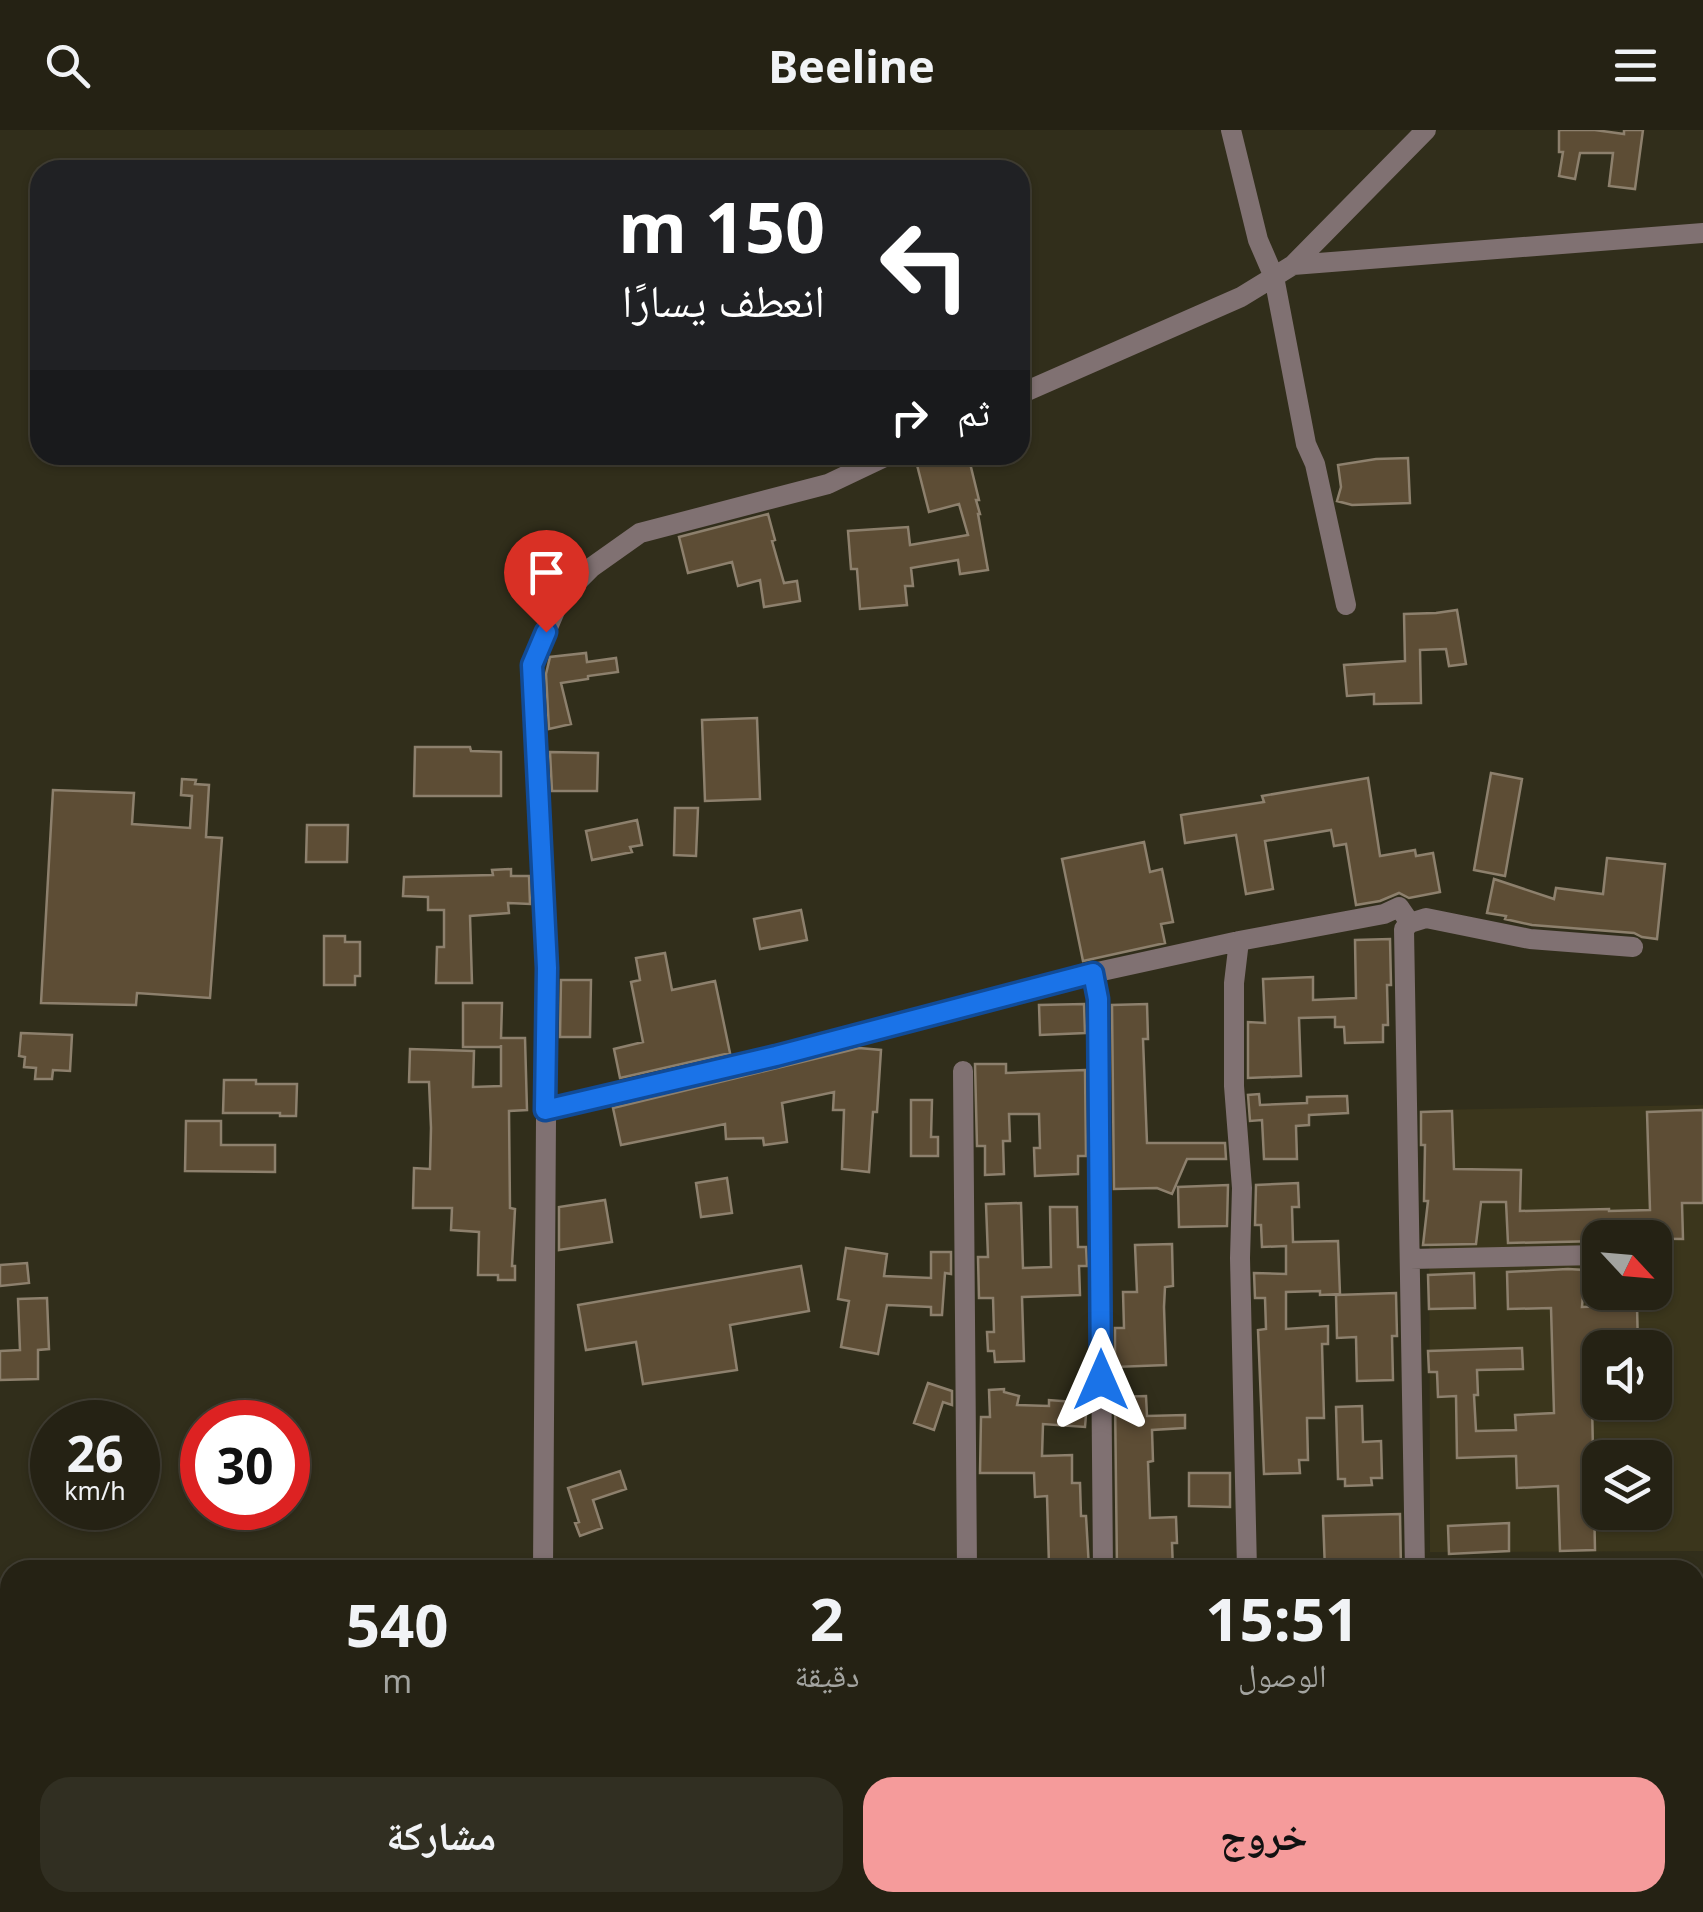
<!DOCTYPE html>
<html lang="ar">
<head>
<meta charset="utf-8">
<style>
	body { margin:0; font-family:"Noto Sans","Noto Naskh Arabic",sans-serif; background:#312f22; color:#f1f3f6; direction:rtl; height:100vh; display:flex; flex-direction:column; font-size:38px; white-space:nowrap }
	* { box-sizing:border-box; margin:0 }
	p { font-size:32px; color:#a3a4a0 }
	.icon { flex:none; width:55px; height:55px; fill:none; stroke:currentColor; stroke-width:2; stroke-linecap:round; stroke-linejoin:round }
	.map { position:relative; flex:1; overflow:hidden; direction:ltr }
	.side { position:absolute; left:0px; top:1430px; width:1705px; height:352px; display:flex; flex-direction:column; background:#252214; border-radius:30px 30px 0 0; box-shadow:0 2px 8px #0004,0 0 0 2px #423f34; direction:rtl }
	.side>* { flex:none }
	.top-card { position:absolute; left:30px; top:30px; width:1000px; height:305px; border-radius:30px; box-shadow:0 2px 8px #0004,0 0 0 2px #423f34; direction:rtl; background:#202124; color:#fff; overflow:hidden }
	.needle { width:65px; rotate:116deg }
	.buttons { position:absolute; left:1582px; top:1090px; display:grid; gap:20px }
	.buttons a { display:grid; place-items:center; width:90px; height:90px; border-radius:20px; background:#252214; box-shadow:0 2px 8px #0004,0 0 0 2px #423f34; font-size:50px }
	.speed { position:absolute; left:30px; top:1270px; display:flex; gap:20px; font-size:50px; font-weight:700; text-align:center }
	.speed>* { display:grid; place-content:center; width:130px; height:130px; border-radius:50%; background:#252214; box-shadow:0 2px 8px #0004,0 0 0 2px #423f34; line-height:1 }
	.speed small { font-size:25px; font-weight:400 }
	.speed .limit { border:15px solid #d22; background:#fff; color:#111 }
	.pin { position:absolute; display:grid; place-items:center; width:85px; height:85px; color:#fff; margin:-102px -42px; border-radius:50% 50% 50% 0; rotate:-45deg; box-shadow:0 0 10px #0007 }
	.pin .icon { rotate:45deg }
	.me { position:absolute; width:110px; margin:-55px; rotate:0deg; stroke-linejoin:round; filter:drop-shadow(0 0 8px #0008) }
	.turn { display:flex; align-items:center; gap:35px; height:210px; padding:0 40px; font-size:45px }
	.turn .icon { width:130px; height:130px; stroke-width:2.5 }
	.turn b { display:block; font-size:70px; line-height:85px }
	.then { display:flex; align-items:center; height:95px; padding:0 40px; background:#0003; gap:20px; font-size:38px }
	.eta { display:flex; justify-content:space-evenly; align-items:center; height:170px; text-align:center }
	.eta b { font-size:60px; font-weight:700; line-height:70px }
	.button { display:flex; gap:20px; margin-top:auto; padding:20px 40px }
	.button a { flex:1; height:115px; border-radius:30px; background:#f59b9b; color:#111; font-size:40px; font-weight:700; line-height:115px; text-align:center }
	.button a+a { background:#312f22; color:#f1f3f6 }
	header { display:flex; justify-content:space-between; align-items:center; height:130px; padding:0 40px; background:#252214; font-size:45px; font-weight:700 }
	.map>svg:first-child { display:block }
</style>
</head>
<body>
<header><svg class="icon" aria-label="menu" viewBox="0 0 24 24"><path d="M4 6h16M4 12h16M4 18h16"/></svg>Beeline<svg class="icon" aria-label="search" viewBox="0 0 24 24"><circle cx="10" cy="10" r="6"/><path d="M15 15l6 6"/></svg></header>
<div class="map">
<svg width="1703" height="1782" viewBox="0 0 1703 1782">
	<rect width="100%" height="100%" fill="#312e1b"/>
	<path fill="#3b361c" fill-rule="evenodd" d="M 1703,975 L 1703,1421 L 1430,1422 L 1429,980 ZM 1600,1108 L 1655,1108 L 1655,1162 L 1600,1162 ZM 1600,1218 L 1655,1218 L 1655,1272 L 1600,1272 ZM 1600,1328 L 1655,1328 L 1655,1382 L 1600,1382 Z"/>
	<path fill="#5d4d35" stroke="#8d806d" stroke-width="2.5" d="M 1559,0 L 1595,0 L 1624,4 L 1624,0 L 1643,0 L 1635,59 L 1609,56 L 1613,23 L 1580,23 L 1575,49 L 1559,46 L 1563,22 L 1559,22 Z
		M 943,325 L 968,325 L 979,370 L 976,370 L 980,384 L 978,384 L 988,440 L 960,444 L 958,430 L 911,438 L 913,456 L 905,456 L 907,475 L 860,479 L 857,439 L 851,439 L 848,401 L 908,397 L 910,415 L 968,405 L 959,374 L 929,382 L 917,335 L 944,328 Z
		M 1408,328 L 1410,373 L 1352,375 L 1337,371 L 1341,357 L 1338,335 L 1376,329 Z
		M 768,384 L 775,410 L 772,411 L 784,453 L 797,451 L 800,471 L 764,477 L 760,450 L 738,456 L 732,432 L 688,443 L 679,407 Z
		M 1457,480 L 1466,534 L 1449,536 L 1446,519 L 1420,520 L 1421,573 L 1374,574 L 1374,564 L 1347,566 L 1344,535 L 1405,531 L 1404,484 L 1436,483 Z
		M 586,523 L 587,532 L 616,528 L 618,542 L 588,546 L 588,549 L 561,553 L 571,594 L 549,599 L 546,544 L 550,527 Z
		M 757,588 L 760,669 L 705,671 L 702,590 Z
		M 415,617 L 470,617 L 471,621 L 501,622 L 501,666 L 414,666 Z
		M 550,622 L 598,623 L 597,661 L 552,661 Z
		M 1491,643 L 1522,649 L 1505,746 L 1474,740 Z
		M 1368,648 L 1380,726 L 1415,720 L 1416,726 L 1433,723 L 1440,762 L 1409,768 L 1399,763 L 1380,771 L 1356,775 L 1346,714 L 1334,716 L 1331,700 L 1265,711 L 1273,759 L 1246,764 L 1236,705 L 1185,713 L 1181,685 L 1264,672 L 1262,666 Z
		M 182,649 L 196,650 L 195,654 L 209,655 L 206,707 L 222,708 L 210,868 L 137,863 L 136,875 L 41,873 L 53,660 L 134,663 L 132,694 L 190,698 L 192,666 L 181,665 Z
		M 675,678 L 698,678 L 696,726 L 674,725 Z
		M 637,690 L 642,715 L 630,717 L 632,722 L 592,730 L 586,701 Z
		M 307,695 L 348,695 L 347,732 L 306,732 Z
		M 1144,712 L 1150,742 L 1162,739 L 1173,792 L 1161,794 L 1165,813 L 1083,831 L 1062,729 Z
		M 1607,728 L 1665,734 L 1657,809 L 1642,807 L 1634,803 L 1532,795 L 1505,789 L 1506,786 L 1487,783 L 1494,749 L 1554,769 L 1556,758 L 1603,764 Z
		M 511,739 L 511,746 L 529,746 L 530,774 L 508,773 L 509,783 L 470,786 L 472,853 L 436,853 L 437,817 L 444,817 L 444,780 L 428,780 L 428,767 L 403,766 L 404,747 L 493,745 L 492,740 Z
		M 801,780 L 807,810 L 760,819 L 754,789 Z
		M 324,806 L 345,806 L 345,812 L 360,812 L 360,846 L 355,846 L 355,855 L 324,855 Z
		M 1390,809 L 1391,855 L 1387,855 L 1388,895 L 1383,895 L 1383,912 L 1345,913 L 1344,897 L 1335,897 L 1335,887 L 1299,888 L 1301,946 L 1248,948 L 1248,892 L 1265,893 L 1263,849 L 1313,847 L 1313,870 L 1356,868 L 1355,810 Z
		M 665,823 L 672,860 L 715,851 L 730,923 L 620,948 L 614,919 L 643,912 L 631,852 L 640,850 L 636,828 Z
		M 561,850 L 591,850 L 590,907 L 560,907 Z
		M 463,873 L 502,873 L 501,908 L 525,908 L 527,980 L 509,981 L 510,1078 L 515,1079 L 512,1136 L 515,1136 L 515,1150 L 498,1150 L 498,1145 L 478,1145 L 479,1102 L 451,1100 L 452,1078 L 413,1078 L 414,1038 L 430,1039 L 431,998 L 429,952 L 409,952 L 410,919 L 474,921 L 473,957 L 501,956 L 501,915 L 501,917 L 463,917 Z
		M 1084,874 L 1085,903 L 1040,905 L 1039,875 Z
		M 1147,874 L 1148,909 L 1143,909 L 1147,1013 L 1225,1013 L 1226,1029 L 1187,1029 L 1172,1064 L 1157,1058 L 1114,1059 L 1112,875 Z
		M 21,903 L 72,905 L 70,941 L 53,940 L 52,949 L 35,949 L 36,938 L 24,937 L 25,927 L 19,926 Z
		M 859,918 L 881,920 L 877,982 L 873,982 L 869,1042 L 842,1039 L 844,980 L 833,980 L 834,962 L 782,973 L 787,1012 L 764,1015 L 763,1008 L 726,1009 L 725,994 L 621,1015 L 613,978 Z
		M 975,934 L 1006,934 L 1006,943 L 1085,940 L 1086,1026 L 1078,1026 L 1078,1044 L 1035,1046 L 1034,1018 L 1040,1018 L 1039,984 L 1009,984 L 1010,1011 L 1003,1011 L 1004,1044 L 985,1045 L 985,1016 L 977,1016 Z
		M 224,950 L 256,950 L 256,954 L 297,954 L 296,986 L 280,986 L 280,983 L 223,983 Z
		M 1259,964 L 1260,975 L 1307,973 L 1307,967 L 1347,966 L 1348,983 L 1309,985 L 1309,995 L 1296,996 L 1297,1029 L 1264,1029 L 1262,990 L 1250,991 L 1248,965 Z
		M 911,970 L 932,970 L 931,1007 L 938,1007 L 938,1026 L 911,1026 Z
		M 1703,980 L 1703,1073 L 1682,1073 L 1683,1109 L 1600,1108 L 1600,1111 L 1508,1113 L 1506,1072 L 1481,1072 L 1476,1114 L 1423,1115 L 1428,1071 L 1424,1071 L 1425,1015 L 1421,1015 L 1421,982 L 1452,981 L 1454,1039 L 1521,1040 L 1520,1081 L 1609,1079 L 1609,1081 L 1650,1080 L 1647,982 Z
		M 186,991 L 221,991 L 221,1015 L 275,1015 L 275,1042 L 185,1041 Z
		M 727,1048 L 732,1083 L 701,1087 L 696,1053 Z
		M 1298,1053 L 1299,1077 L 1292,1077 L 1293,1112 L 1338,1111 L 1340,1164 L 1320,1165 L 1320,1161 L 1286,1162 L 1286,1199 L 1328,1196 L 1328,1214 L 1322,1214 L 1324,1288 L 1307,1288 L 1308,1330 L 1299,1330 L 1300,1343 L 1264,1344 L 1258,1200 L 1266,1199 L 1265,1168 L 1255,1168 L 1254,1143 L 1286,1144 L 1286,1116 L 1262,1117 L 1261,1095 L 1255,1095 L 1256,1055 Z
		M 1228,1055 L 1227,1096 L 1179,1097 L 1178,1057 Z
		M 605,1070 L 612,1112 L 559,1120 L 559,1077 Z
		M 1021,1073 L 1023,1138 L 1051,1137 L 1050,1077 L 1077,1077 L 1078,1117 L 1086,1117 L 1087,1136 L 1079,1136 L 1080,1165 L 1022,1167 L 1024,1231 L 995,1232 L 994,1221 L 988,1221 L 987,1202 L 994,1202 L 993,1168 L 979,1168 L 978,1127 L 988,1127 L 986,1074 Z
		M 1172,1114 L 1173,1156 L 1165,1157 L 1164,1177 L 1166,1235 L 1115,1237 L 1115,1198 L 1124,1198 L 1123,1162 L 1137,1162 L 1135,1115 Z
		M 846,1118 L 887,1124 L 884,1146 L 931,1148 L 931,1122 L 951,1122 L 951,1144 L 945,1143 L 942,1185 L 931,1185 L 931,1177 L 887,1175 L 878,1224 L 841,1217 L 849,1171 L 838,1169 Z
		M 27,1133 L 29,1153 L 0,1156 L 0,1135 Z
		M 801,1136 L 809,1181 L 730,1195 L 737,1240 L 643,1254 L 636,1212 L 586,1220 L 578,1175 Z
		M 1568,1139 L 1585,1140 L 1582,1177 L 1637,1175 L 1638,1218 L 1600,1218 L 1600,1273 L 1592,1273 L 1595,1420 L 1560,1421 L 1558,1356 L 1517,1358 L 1516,1326 L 1457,1328 L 1456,1266 L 1438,1267 L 1437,1242 L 1429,1242 L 1428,1221 L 1522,1218 L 1523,1239 L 1477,1240 L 1478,1265 L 1474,1265 L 1476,1301 L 1516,1300 L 1515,1285 L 1554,1283 L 1551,1178 L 1508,1179 L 1507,1142 Z
		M 1474,1143 L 1475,1178 L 1429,1179 L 1428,1145 Z
		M 1396,1163 L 1397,1206 L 1392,1206 L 1393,1250 L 1357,1251 L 1356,1207 L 1337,1208 L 1336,1165 Z
		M 47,1168 L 49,1219 L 38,1220 L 38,1249 L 0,1250 L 0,1221 L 20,1220 L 18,1169 Z
		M 928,1253 L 952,1261 L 952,1275 L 943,1272 L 934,1300 L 914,1293 Z
		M 1004,1259 L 1004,1262 L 1019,1266 L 1017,1275 L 1049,1276 L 1049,1270 L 1087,1273 L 1085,1297 L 1043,1294 L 1042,1326 L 1072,1325 L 1072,1353 L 1080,1353 L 1081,1386 L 1086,1386 L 1089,1438 L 1078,1438 L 1077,1434 L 1049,1435 L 1047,1366 L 1035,1367 L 1034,1343 L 980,1343 L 981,1287 L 990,1287 L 989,1260 Z
		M 1146,1266 L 1147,1286 L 1185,1285 L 1185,1298 L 1152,1300 L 1153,1331 L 1148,1332 L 1150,1388 L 1176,1387 L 1177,1413 L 1172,1413 L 1173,1440 L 1117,1440 L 1115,1267 Z
		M 1362,1276 L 1363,1312 L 1381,1311 L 1382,1348 L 1371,1348 L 1372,1355 L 1345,1356 L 1345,1349 L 1338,1349 L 1336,1277 Z
		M 620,1341 L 626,1359 L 593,1370 L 602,1398 L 580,1406 L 575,1393 L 579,1392 L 568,1358 Z
		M 1189,1343 L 1230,1343 L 1230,1377 L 1189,1376 Z
		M 1400,1384 L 1401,1440 L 1325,1440 L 1323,1386 Z
		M 1509,1393 L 1509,1421 L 1449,1424 L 1448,1396 Z"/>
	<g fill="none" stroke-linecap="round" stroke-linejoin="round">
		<path stroke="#807172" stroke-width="20" d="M 1231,0 L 1258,110 L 1274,147 L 1306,314 L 1315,334 L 1346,475
			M 1293,135 L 1703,103
			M 1020,264 L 1241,167 L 1293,135 L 1426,0
			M 1239,811 L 1234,853 L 1234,956 L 1242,1058 L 1240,1128 L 1247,1440
			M 1093,843 L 1098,869 L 1103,1440
			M 963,941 L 967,1440
			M 545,980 L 776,926 L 1093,843 L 1239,811 L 1384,784 L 1399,777 L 1410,793
			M 1410,1129 L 1600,1125
			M 543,1440 L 547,838 L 532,535 L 560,469 L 592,437 L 640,403 L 828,354 L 889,325
			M 1415,1440 L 1404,799 L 1410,793 L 1426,788 L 1530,809 L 1633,817
			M 1695,1547 L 1703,1541"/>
		<path stroke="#d3b4b5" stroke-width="25" d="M 1695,1621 L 1703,1619
			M 0,1656 L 10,1655"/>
	</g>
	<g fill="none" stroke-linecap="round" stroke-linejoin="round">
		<g stroke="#114b97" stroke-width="25">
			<path id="route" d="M 546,502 L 532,535 L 547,838 L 545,980 L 776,926 L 1093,843 L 1098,869 L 1101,1250"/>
		</g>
		<use href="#route" stroke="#1a73e8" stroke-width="18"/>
	</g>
</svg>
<div class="buttons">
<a><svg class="needle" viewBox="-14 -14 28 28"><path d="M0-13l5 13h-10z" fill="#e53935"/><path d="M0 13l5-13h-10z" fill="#a3a4a0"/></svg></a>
<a><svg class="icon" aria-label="sound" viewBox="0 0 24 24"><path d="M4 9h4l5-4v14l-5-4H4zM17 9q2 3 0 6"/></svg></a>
<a><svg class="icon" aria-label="layers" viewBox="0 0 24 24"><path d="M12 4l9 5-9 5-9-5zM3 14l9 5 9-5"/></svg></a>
</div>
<div class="speed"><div>26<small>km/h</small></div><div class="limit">30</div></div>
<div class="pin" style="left:546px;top:502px;background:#d93025"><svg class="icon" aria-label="arrive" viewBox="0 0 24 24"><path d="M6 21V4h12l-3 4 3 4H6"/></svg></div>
<svg class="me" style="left:1101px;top:1250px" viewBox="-20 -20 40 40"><path d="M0-17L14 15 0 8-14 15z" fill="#1a73e8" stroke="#fff" stroke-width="4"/></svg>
<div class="top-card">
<div class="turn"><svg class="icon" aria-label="left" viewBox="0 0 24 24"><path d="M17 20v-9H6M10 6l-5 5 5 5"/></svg><div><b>150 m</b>انعطف يسارًا</div></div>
<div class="then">ثم<svg class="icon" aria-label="right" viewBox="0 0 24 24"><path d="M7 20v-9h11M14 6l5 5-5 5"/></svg></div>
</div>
<section class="side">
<div class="eta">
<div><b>15:51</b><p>الوصول</p></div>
<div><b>2</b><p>دقيقة</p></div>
<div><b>540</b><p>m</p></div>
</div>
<div class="button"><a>خروج</a><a>مشاركة</a></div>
</section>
</div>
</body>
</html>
